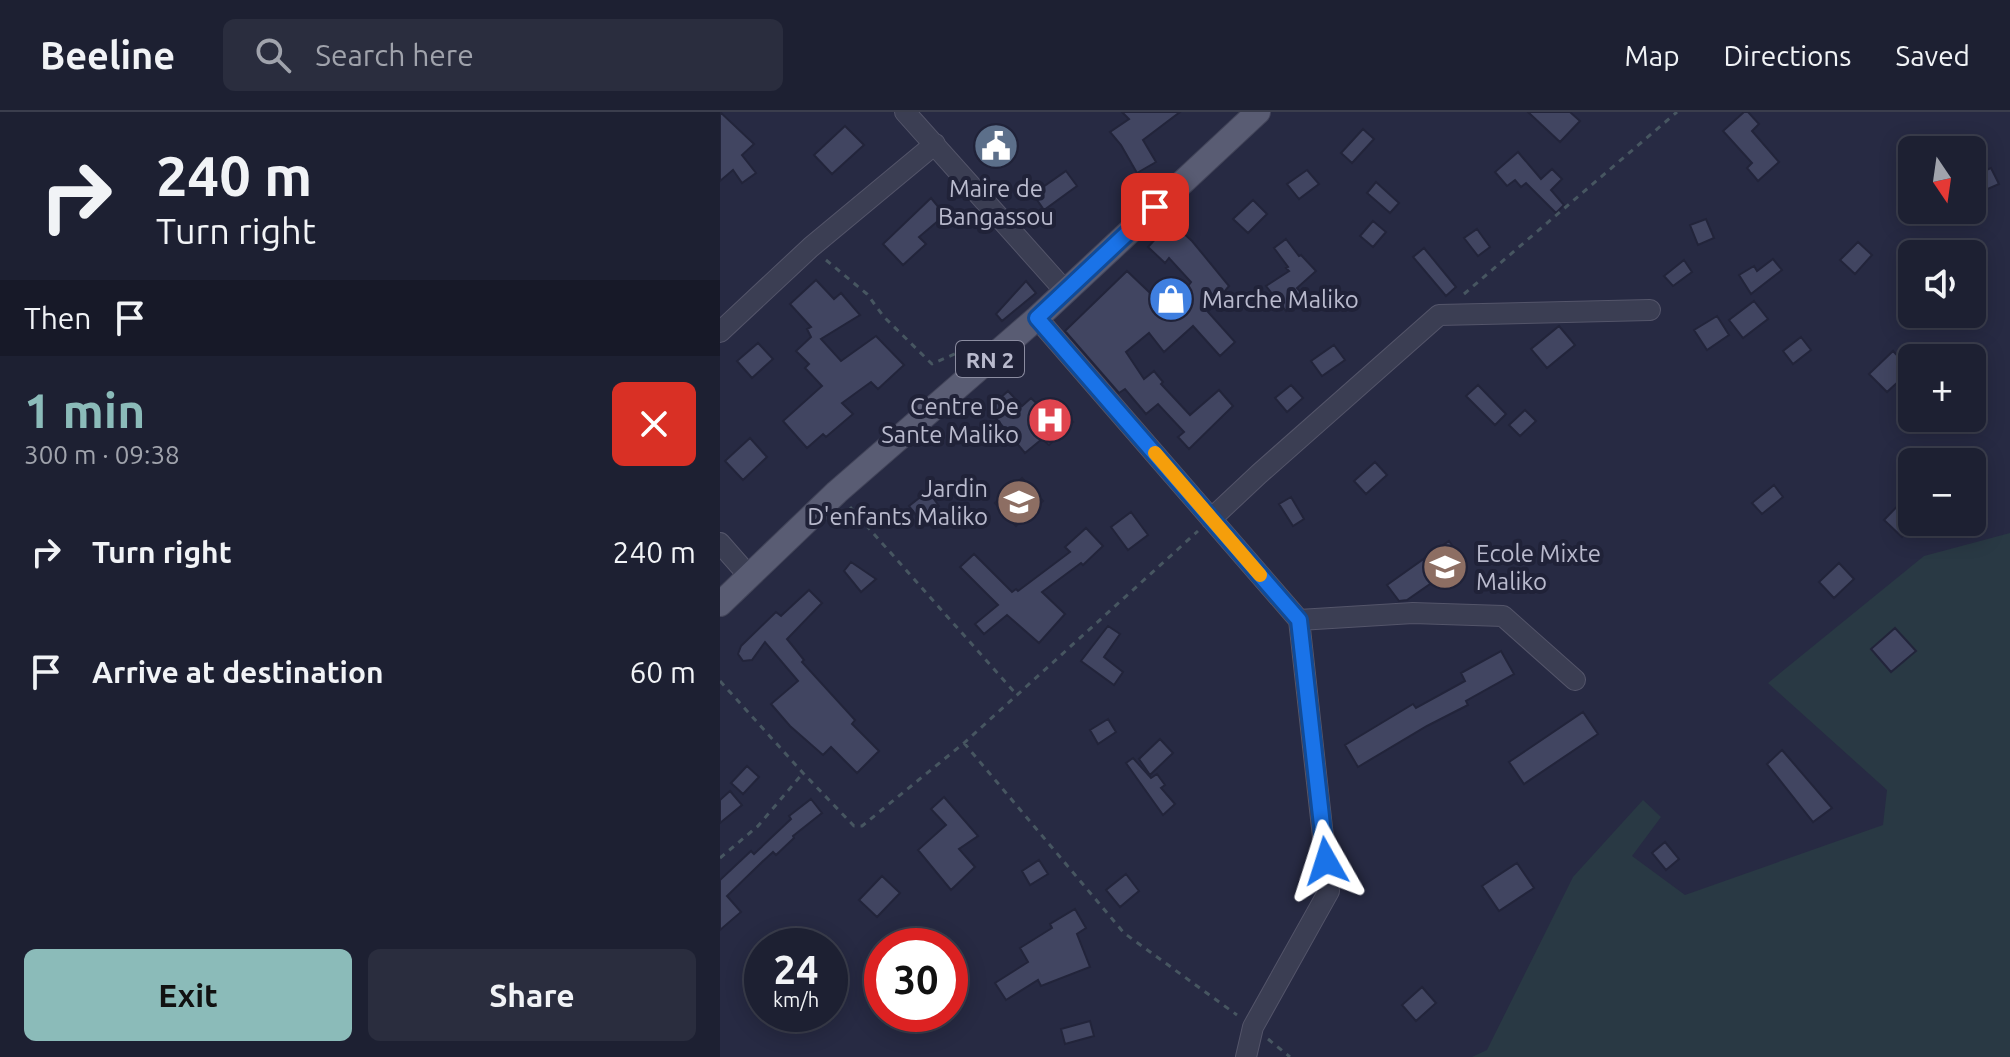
<!DOCTYPE html>
<html lang="en">
<head>
<meta charset="utf-8">
<style>
	body { margin:0; font-family:Ubuntu,sans-serif; background:#2a2d3e; color:#f1f3f6; height:100vh; display:flex; flex-direction:column; font-size:30px; white-space:nowrap }
	* { box-sizing:border-box; margin:0 }
	p { font-size:26px; color:#a0a3ac }
	.icon { flex:none; width:44px; height:44px; fill:none; stroke:currentColor; stroke-width:2; stroke-linecap:round; stroke-linejoin:round }
	.map { position:relative; flex:1; overflow:hidden }
	.sheet { display:flex; flex-direction:column; background:#1d2032; width:720px }
	.sheet>* { flex:none }
	.banner { background:#1d2032; color:#f1f3f6; overflow:hidden }
	.needle { width:52px; rotate:167deg }
	.controls { position:absolute; left:1178px; top:24px; display:grid; gap:16px }
	.controls a { display:grid; place-items:center; width:88px; height:88px; border-radius:12px; background:#1d2032; box-shadow:0 4px 20px #0003,0 0 0 2px #3b3e4d; font-size:40px }
	.speed { position:absolute; left:24px; top:816px; display:flex; gap:16px; font-size:40px; font-weight:700; text-align:center }
	.speed>* { display:grid; place-content:center; width:104px; height:104px; border-radius:50%; background:#1d2032; box-shadow:0 4px 20px #0003,0 0 0 2px #3b3e4d; line-height:1 }
	.speed small { font-size:20px; font-weight:400 }
	.speed .limit { border:12px solid #d22; background:#fff; color:#111 }
	.pin { position:absolute; display:grid; place-items:center; width:68px; height:68px; color:#fff; margin:-34px; border-radius:16px; box-shadow:0 4px 12px #0006 }
	.me { position:absolute; width:88px; margin:-44px; rotate:354deg; stroke-linejoin:round; filter:drop-shadow(0 0 6px #0008) }
	.turn { display:flex; align-items:center; gap:28px; height:168px; padding:0 24px; font-size:36px }
	.turn .icon { width:104px; height:104px; stroke-width:2.5 }
	.turn b { display:block; font-size:56px; line-height:68px }
	.then { display:flex; align-items:center; height:76px; padding:0 24px; background:#0003; gap:16px; font-size:30px }
	.round { display:grid; place-items:center; flex:none; width:84px; height:84px; border-radius:12px; background:#2a2d3e }
	.headline { display:flex; align-items:center; justify-content:space-between; height:136px; padding:0 24px }
	h1 { font-size:48px; font-weight:700; line-height:60px; color:#8bbbb9 }
	.primary-button { display:flex; gap:16px; margin-top:auto; padding:16px 24px }
	.primary-button a { flex:1; height:92px; border-radius:12px; background:#8bbbb9; color:#111; font-size:32px; font-weight:700; line-height:92px; text-align:center }
	.primary-button a+a { background:#2a2d3e; color:#f1f3f6 }
	ul { padding:0; list-style:none }
	li { display:flex; align-items:center; gap:24px; height:120px; padding:0 24px }
	li div { flex:1 }
	li b { display:block; font-size:30px }
	li em { font-style:normal }
	header { display:flex; align-items:center; gap:48px; box-sizing:border-box; height:112px; padding:0 40px; background:#1d2032; border-bottom:2px solid #3b3e4d }
	header strong { font-size:38px }
	nav { display:flex; gap:44px; margin-inline-start:auto; font-size:28px }
	.search { width:560px; height:72px; background:#2a2d3e; display:flex; align-items:center; gap:20px; box-sizing:border-box; padding:0 28px; border-radius:12px; color:#a0a3ac; font-size:30px }
	main { display:flex; flex:1; min-height:0 }
	.map>svg:first-child { display:block }
</style>
</head>
<body>
<header>
<strong>Beeline</strong>
<div class="search"><svg class="icon" aria-label="search" viewBox="0 0 24 24"><circle cx="10" cy="10" r="6"/><path d="M15 15l6 6"/></svg>Search here</div>
<nav><a>Map</a><a>Directions</a><a>Saved</a></nav>
</header>
<main>
<section class="sheet">
<div class="banner">
<div class="turn"><svg class="icon" aria-label="right" viewBox="0 0 24 24"><path d="M7 20v-9h11M14 6l5 5-5 5"/></svg><div><b>240 m</b>Turn right</div></div>
<div class="then">Then<svg class="icon" aria-label="arrive" viewBox="0 0 24 24"><path d="M6 21V4h12l-3 4 3 4H6"/></svg></div>
</div>
<div class="headline"><div><h1>1 min</h1><p>300 m · 09:38</p></div><a class="round" style="background:#d93025;color:#fff"><svg class="icon" aria-label="close" viewBox="0 0 24 24"><path d="M6 6l12 12M18 6L6 18"/></svg></a></div>
<ul>
<li><svg class="icon" aria-label="right" viewBox="0 0 24 24"><path d="M7 20v-9h11M14 6l5 5-5 5"/></svg><div><b>Turn right</b></div><em>240 m</em></li>
<li><svg class="icon" aria-label="arrive" viewBox="0 0 24 24"><path d="M6 21V4h12l-3 4 3 4H6"/></svg><div><b>Arrive at destination</b></div><em>60 m</em></li>
</ul>
<div class="primary-button"><a>Exit</a><a>Share</a></div>
</section>
<div class="map">
<svg width="1290" height="945" viewBox="0 0 1290 945">
	<rect width="100%" height="100%" fill="#272a43"/>
	<path fill="#293944" d="M 1290,421 L 1290,945 L 752,945 L 767,938 L 853,765 L 923,688 L 941,705 L 912,744 L 965,783 L 1163,713 L 1167,678 L 1048,571 L 1204,444 Z"/>
	<path fill="#414561" stroke="#22243a" stroke-width="2" d="M 0,0 L 34,32 L 22,43 L 36,61 L 22,71 L 13,58 L 0,69 Z
		M 402,0 L 460,0 L 423,28 L 436,50 L 417,61 L 401,33 L 390,20 L 409,7 Z
		M 808,0 L 850,0 L 860,9 L 840,30 Z
		M 1024,0 L 1028,0 L 1039,12 L 1032,19 L 1059,50 L 1038,69 L 1027,56 L 1032,51 L 1003,19 Z
		M 125,14 L 144,33 L 112,62 L 94,43 Z
		M 281,14 L 293,42 L 271,53 L 258,25 Z
		M 643,17 L 654,27 L 632,51 L 621,41 Z
		M 798,40 L 821,67 L 832,57 L 842,67 L 831,78 L 844,93 L 836,101 L 806,71 L 801,75 L 795,68 L 787,74 L 775,60 Z
		M 1271,56 L 1279,72 L 1252,84 L 1252,64 Z
		M 587,58 L 599,72 L 579,87 L 567,72 Z
		M 346,59 L 357,74 L 324,98 L 313,82 Z
		M 656,70 L 679,91 L 670,101 L 647,81 Z
		M 211,86 L 225,103 L 199,125 L 206,132 L 183,153 L 163,132 Z
		M 533,88 L 547,102 L 528,121 L 513,107 Z
		M 986,107 L 994,126 L 978,133 L 970,113 Z
		M 653,109 L 666,120 L 653,135 L 640,124 Z
		M 451,110 L 472,129 L 509,174 L 488,200 L 515,230 L 500,244 L 473,214 L 444,240 L 429,221 L 406,240 L 424,267 L 434,259 L 443,270 L 441,272 L 470,303 L 499,278 L 513,294 L 469,337 L 458,325 L 464,320 L 438,292 L 426,302 L 405,277 L 399,281 L 345,219 L 407,159 L 449,199 L 471,170 L 449,146 L 445,151 L 428,135 L 439,123 L 437,122 Z
		M 757,117 L 770,135 L 758,144 L 744,126 Z
		M 566,127 L 579,144 L 581,143 L 596,159 L 577,176 L 584,184 L 566,199 L 546,174 L 569,159 L 566,156 L 568,155 L 554,136 Z
		M 1138,130 L 1152,143 L 1135,162 L 1120,148 Z
		M 704,136 L 736,175 L 726,184 L 693,145 Z
		M 1053,147 L 1062,158 L 1031,182 L 1019,163 L 1034,154 L 1037,159 Z
		M 964,148 L 972,160 L 953,174 L 944,164 Z
		M 96,168 L 114,187 L 121,181 L 140,203 L 101,227 L 121,249 L 156,224 L 184,253 L 158,277 L 151,270 L 122,291 L 133,302 L 106,325 L 103,322 L 87,336 L 63,309 L 102,274 L 85,256 L 89,252 L 76,239 L 91,225 L 87,217 L 91,215 L 70,192 Z
		M 306,169 L 316,181 L 282,209 L 276,202 Z
		M 1034,189 L 1048,207 L 1023,226 L 1009,208 Z
		M 997,204 L 1009,223 L 987,238 L 974,218 Z
		M 839,214 L 855,233 L 827,256 L 811,237 Z
		M 1081,225 L 1091,238 L 1073,252 L 1063,239 Z
		M 38,231 L 53,247 L 32,266 L 17,249 Z
		M 614,233 L 625,248 L 602,264 L 591,249 Z
		M 1173,239 L 1191,258 L 1167,280 L 1149,262 Z
		M 571,273 L 583,286 L 567,300 L 555,286 Z
		M 758,273 L 786,302 L 775,313 L 746,284 Z
		M 288,279 L 302,294 L 311,286 L 332,306 L 340,297 L 353,310 L 329,333 L 322,327 L 305,341 L 268,297 Z
		M 805,298 L 816,309 L 800,324 L 789,313 Z
		M 30,326 L 47,345 L 23,368 L 5,349 Z
		M 655,350 L 667,363 L 646,382 L 634,369 Z
		M 302,366 L 323,389 L 296,414 L 275,391 Z
		M 1054,373 L 1063,385 L 1042,402 L 1032,391 Z
		M 208,379 L 219,394 L 200,408 L 189,394 Z
		M 1192,379 L 1192,414 L 1182,425 L 1164,408 Z
		M 571,385 L 584,407 L 573,414 L 559,392 Z
		M 411,400 L 428,423 L 408,438 L 391,415 Z
		M 366,416 L 383,434 L 363,453 L 361,451 L 322,480 L 345,502 L 319,531 L 287,503 L 264,522 L 255,512 L 278,493 L 240,455 L 254,442 L 292,480 L 296,477 L 298,479 L 350,440 L 345,435 Z
		M 729,429 L 743,449 L 687,488 L 679,489 L 667,473 Z
		M 131,450 L 156,467 L 141,480 L 124,459 Z
		M 1119,451 L 1134,467 L 1114,486 L 1099,470 Z
		M 89,478 L 102,491 L 67,527 L 84,548 L 82,550 L 135,608 L 132,612 L 159,639 L 137,661 L 111,635 L 103,643 L 70,614 L 51,592 L 78,569 L 45,530 L 32,548 L 23,549 L 18,542 L 21,534 L 56,500 L 61,504 Z
		M 388,514 L 400,522 L 384,545 L 403,560 L 394,573 L 361,549 Z
		M 1175,516 L 1196,539 L 1171,560 L 1151,537 Z
		M 781,539 L 794,562 L 746,589 L 748,593 L 707,614 L 638,655 L 625,633 L 693,592 L 696,596 L 745,569 L 741,561 Z
		M 863,600 L 878,622 L 804,672 L 789,650 Z
		M 388,607 L 396,620 L 378,632 L 370,618 Z
		M 440,627 L 453,641 L 430,663 L 419,647 Z
		M 1062,638 L 1112,696 L 1093,710 L 1047,652 Z
		M 413,646 L 431,666 L 437,662 L 445,673 L 441,676 L 455,692 L 443,703 L 406,651 Z
		M 27,654 L 39,665 L 23,682 L 11,671 Z
		M 10,679 L 22,693 L 0,711 L 0,688 Z
		M 224,685 L 258,724 L 239,737 L 255,755 L 231,778 L 198,738 L 226,713 L 211,697 Z
		M 91,687 L 102,701 L 73,724 L 74,726 L 56,743 L 53,740 L 42,750 L 7,784 L 21,800 L 0,818 L 0,768 L 31,739 L 34,742 L 71,707 L 69,704 Z
		M 945,730 L 959,747 L 946,758 L 932,741 Z
		M 319,748 L 328,762 L 310,773 L 302,759 Z
		M 797,751 L 814,776 L 779,799 L 762,774 Z
		M 406,762 L 419,779 L 400,795 L 386,778 Z
		M 162,764 L 180,781 L 157,805 L 139,788 Z
		M 355,797 L 366,816 L 357,822 L 370,855 L 321,874 L 318,868 L 286,888 L 275,871 L 308,850 L 300,836 L 332,816 L 330,812 Z
		M 702,875 L 716,891 L 696,909 L 682,893 Z
		M 370,909 L 374,924 L 345,932 L 341,917 Z"/>
	<g fill="none" stroke-linecap="round" stroke-linejoin="round">
		<g stroke="#54556a" stroke-width="22">
			<path id="minor" d="M 185,0 L 346,180
				M 317,206 L 579,508 L 609,779 L 533,915 L 526,945
				M 0,220 L 91,135 L 215,32
				M 491,407 L 539,362 L 719,203 L 930,198
				M 0,431 L 29,464
				M 579,508 L 693,501 L 783,504 L 855,568"/>
		</g>
		<g stroke="#424459" stroke-width="26">
			<path id="major" d="M 0,492 L 117,380 L 317,206 L 538,0"/>
		</g>
		<path stroke="#475661" stroke-width="3" stroke-dasharray="6 6" stroke-linecap="butt" d="M 106,148 L 147,182 L 164,205 L 212,252 L 248,236
			M 744,182 L 957,0
			M 130,395 L 297,583
			M 0,569 L 83,661 L 134,714 L 142,714 L 244,631 L 478,419
			M 244,631 L 404,821 L 517,903
			M 0,746 L 38,714 L 83,661
			M 548,927 L 570,945"/>
		<use href="#minor" stroke="#3b3e53" stroke-width="20"/>
		<use href="#major" stroke="#595c73" stroke-width="24"/>
	</g>
	<g fill="none" stroke-linecap="round" stroke-linejoin="round">
		<g stroke="#114b97" stroke-width="20">
			<path id="route" d="M 435,95 L 317,206 L 579,508 L 606,749"/>
		</g>
		<use href="#route" stroke="#1a73e8" stroke-width="14"/>
		<path stroke="#f59e0b" stroke-width="14" d="M 435,341 L 540,463"/>
	</g>
	<defs>
		<g id="civic-disc" transform="scale(2.3)"><circle r="9.5" fill="#5c6f8a" stroke="#202238"/><path d="M-.6-6.5H3V-4.5H.6V-3L4-1V1h2V6H-6V1h2V-1L-.6-3ZM-1.2 2.5V6h2.4V2.5Z" fill="#fff"/></g>
		<g id="shop-disc" transform="scale(2.3)"><circle r="9.5" fill="#3f7fe0" stroke="#202238"/><path d="M-5-2.5h2.3a2.7 3.5 0 0 1 5.4 0H5L5.5 6h-11ZM-1.5-2.5h3a1.5 2.3 0 0 0-3 0Z" fill="#fff"/></g>
		<g id="hospital-disc" transform="scale(2.3)"><circle r="9.5" fill="#e0444e" stroke="#202238"/><path d="M-5-5h3v3.5h4V-5h3V5h-3V1.5h-4V5h-3Z" fill="#fff"/></g>
		<g id="school-disc" transform="scale(2.3)"><circle r="9.5" fill="#8d6e63" stroke="#202238"/><path d="M0-5L7-2L0 1L-7-2ZM-4 1L0 2.5L4 1V4Q0 6-4 4Z" fill="#fff"/></g>
	</defs>
	<g fill-rule="evenodd">
		<use href="#civic-disc" x="276" y="34"/>
		<use href="#shop-disc" x="451" y="187"/>
		<use href="#hospital-disc" x="330" y="308"/>
		<use href="#school-disc" x="299" y="390"/>
		<use href="#school-disc" x="725" y="455"/>
	</g>
	<g text-anchor="middle" dominant-baseline="central" stroke-width="8" stroke-linejoin="round" paint-order="stroke">
		<rect fill="#202238" stroke="#8b8ca0" stroke-width="2" x="236" y="229" width="68" height="36" rx="6"/>
		<g font-size="22" font-weight="bold" fill="#b9bacd">
			<text x="270" y="247">RN 2</text>
		</g>
		<g font-size="24" fill="#b9bacd" stroke="#202238" text-anchor="start">
			<text x="276" y="76" text-anchor="middle">Maire de<tspan x="276" dy="28">Bangassou</tspan></text>
			<text x="482" y="187">Marche Maliko</text>
			<text x="299" y="294" text-anchor="end">Centre De<tspan x="299" dy="28">Sante Maliko</tspan></text>
			<text x="268" y="376" text-anchor="end">Jardin<tspan x="268" dy="28">D'enfants Maliko</tspan></text>
			<text x="756" y="441">Ecole Mixte<tspan x="756" dy="28">Maliko</tspan></text>
		</g>
	</g>
</svg>
<div class="controls">
<a><svg class="needle" viewBox="-14 -14 28 28"><path d="M0-13l5 13h-10z" fill="#e53935"/><path d="M0 13l5-13h-10z" fill="#a0a3ac"/></svg></a>
<a><svg class="icon" aria-label="sound" viewBox="0 0 24 24"><path d="M4 9h4l5-4v14l-5-4H4zM17 9q2 3 0 6"/></svg></a>
<a>+</a>
<a>−</a>
</div>
<div class="speed"><div>24<small>km/h</small></div><div class="limit">30</div></div>
<div class="pin" style="left:435px;top:95px;background:#d93025"><svg class="icon" aria-label="arrive" viewBox="0 0 24 24"><path d="M6 21V4h12l-3 4 3 4H6"/></svg></div>
<svg class="me" style="left:606px;top:749px" viewBox="-20 -20 40 40"><path d="M0-17L14 15 0 8-14 15z" fill="#1a73e8" stroke="#fff" stroke-width="4"/></svg>
</div>
</main>
</body>
</html>
